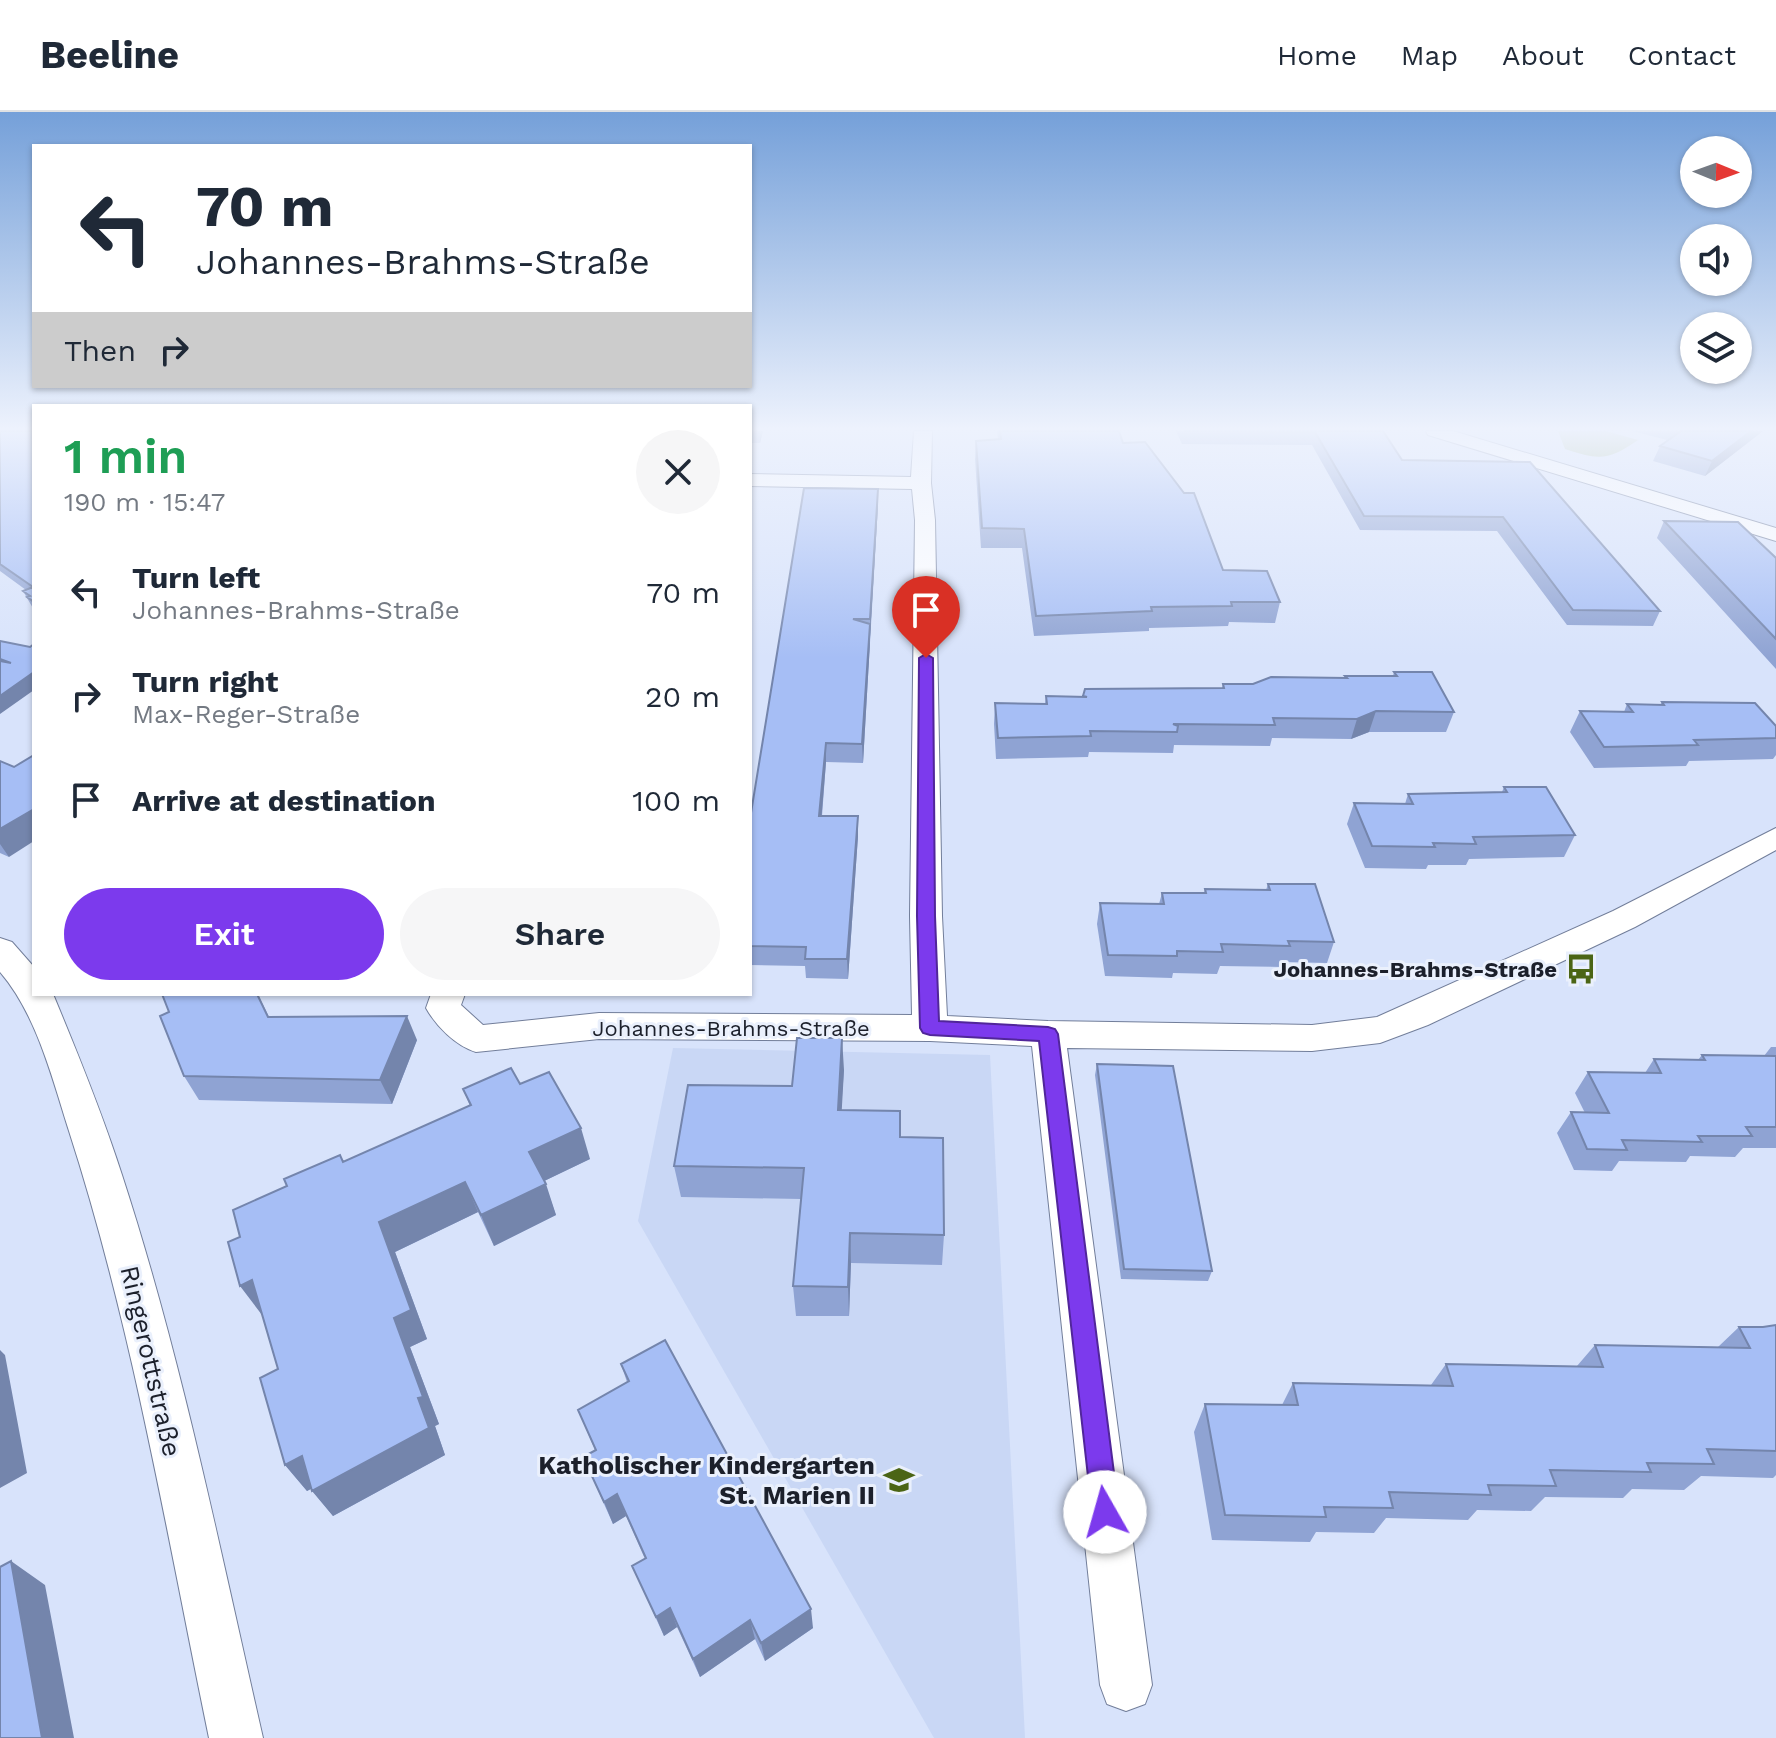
<!DOCTYPE html>
<html lang="en">
<head>
<meta charset="utf-8">
<style>
	body { margin:0; font-family:"Work Sans",sans-serif; background:#f6f6f7; color:#1f2937; height:100vh; display:flex; flex-direction:column; font-size:30px; white-space:nowrap }
	* { box-sizing:border-box; margin:0 }
	p { font-size:26px; color:#747a83 }
	.icon { flex:none; width:44px; height:44px; fill:none; stroke:currentColor; stroke-width:2; stroke-linecap:round; stroke-linejoin:round }
	.map { position:relative; flex:1; overflow:hidden }
	.sheet { position:absolute; left:32px; top:292px; width:720px; height:592px; display:flex; flex-direction:column; background:#fff; border-radius:0px; box-shadow:0 2px 6px #0004 }
	.sheet>* { flex:none }
	.guide { position:absolute; left:32px; top:32px; width:720px; height:244px; border-radius:0px; box-shadow:0 2px 6px #0004; background:#fff; color:#1f2937; overflow:hidden }
	.needle { width:52px; rotate:91deg }
	.controls { position:absolute; left:1680px; top:24px; display:grid; gap:16px }
	.controls a { display:grid; place-items:center; width:72px; height:72px; border-radius:50%; background:#fff; box-shadow:0 2px 6px #0004; font-size:40px }
	.pin { position:absolute; display:grid; place-items:center; width:68px; height:68px; color:#fff; margin:-82px -34px; border-radius:50% 50% 50% 0; rotate:-45deg; box-shadow:0 0 8px #0007 }
	.pin .icon { rotate:45deg }
	.me { position:absolute; width:88px; margin:-44px; rotate:353deg; stroke-linejoin:round; filter:drop-shadow(0 0 6px #0008) }
	.turn { display:flex; align-items:center; gap:28px; height:168px; padding:0 32px; font-size:36px }
	.turn .icon { width:104px; height:104px; stroke-width:2.5 }
	.turn b { display:block; font-size:56px; line-height:68px }
	.then { display:flex; align-items:center; height:76px; padding:0 32px; background:#0003; gap:16px; font-size:30px }
	.round { display:grid; place-items:center; flex:none; width:84px; height:84px; border-radius:42px; background:#f6f6f7 }
	.summary { display:flex; align-items:center; justify-content:space-between; height:136px; padding:0 32px }
	h1 { font-size:48px; font-weight:600; line-height:60px; color:#1e9e55 }
	.button { display:flex; gap:16px; margin-top:auto; padding:16px 32px }
	.button a { flex:1; height:92px; border-radius:48px; background:#7c3aed; color:#fff; font-size:32px; font-weight:600; line-height:92px; text-align:center }
	.button a+a { background:#f6f6f7; color:#1f2937 }
	ul { padding:0; list-style:none }
	li { display:flex; align-items:center; gap:24px; height:104px; padding:0 32px }
	li div { flex:1 }
	li b { display:block; font-size:30px }
	li em { font-style:normal }
	header { display:flex; align-items:center; gap:48px; box-sizing:border-box; height:112px; padding:0 40px; background:#fff; border-bottom:2px solid #e0e1e3 }
	header strong { font-size:38px }
	nav { display:flex; gap:44px; margin-inline-start:auto; font-size:28px }
	.map>svg:first-child { display:block }
</style>
</head>
<body>
<header>
<strong>Beeline</strong>
<nav><a>Home</a><a>Map</a><a>About</a><a>Contact</a></nav>
</header>
<div class="map">
<svg width="1776" height="1626" viewBox="0 0 1776 1626">
	<rect width="100%" height="100%" fill="#d8e3fb"/>
	<path fill="#c9d7f5" d="M 673,936 L 990,943 L 1025,1626 L 934,1626 L 638,1109 Z"/>
	<path fill="#a5b989" d="M 1558,319 L 1606,319 L 1638,328 C 1608,349 1599,348 1565,337 Z"/>
	<g fill="none" stroke-linecap="round" stroke-linejoin="round">
		<g stroke="#727e9a" stroke-width="2">
			<path id="minor" d="M 914,319 L 932,319 L 931,371 L 935,408 L 942,804 L 947,904 L 1048,909 L 1312,913 L 1377,905 L 1613,799 L 1776,716 L 1776,738 L 1635,815 L 1428,913 L 1380,931 L 1312,939 L 1067,936 L 1152,1573 L 1145,1592 L 1126,1599 L 1107,1592 L 1100,1573 L 1032,934 L 930,929 L 599,927 L 476,940 C 456,934 436,914 426,896 L 431,882 L 465,882 L 461,893 L 483,913 L 599,901 L 912,903 L 910,804 L 915,408 L 912,377 L 750,374 L 750,362 L 911,365 Z
				M 1426,319 L 1453,319 L 1776,416 L 1776,429 L 1428,323 Z
				M 0,826 L 12,830 L 34,855 L 34,882 L 53,882 C 78,942 102,1001 122,1063 C 182,1247 220,1438 263,1626 L 209,1626 C 167,1423 133,1217 69,1019 C 52,966 37,903 0,860 Z"/>
		</g>
		<use href="#minor" fill="#fff" fill-rule="evenodd"/>
	</g>
	<path fill="#8fa3d3" d="M 0,319 L 34,319 L 34,498 L 23,479 L 26,478 L 0,459 Z
		M 750,319 L 763,319 L 760,331 L 750,331 Z
		M 997,319 L 1119,319 L 1123,331 L 1223,458 L 1280,490 L 1275,511 L 1229,510 L 1228,514 L 1149,516 L 1149,519 L 1034,524 L 1022,436 L 981,436 L 975,347 L 976,329 L 998,327 Z
		M 1176,319 L 1383,319 L 1402,348 L 1530,350 L 1660,499 L 1653,514 L 1567,513 L 1497,419 L 1360,418 L 1312,333 L 1182,332 Z
		M 1632,319 L 1763,319 L 1705,364 L 1653,349 L 1660,334 L 1667,328 Z
		M 878,393 L 863,651 L 826,650 L 822,704 L 858,724 L 848,867 L 806,866 L 805,854 L 750,853 L 750,707 Z
		M 1664,409 L 1776,446 L 1776,557 L 1657,426 Z
		M 1394,560 L 1454,600 L 1446,620 L 1369,620 L 1351,627 L 1272,626 L 1270,634 L 1174,633 L 1173,641 L 1089,640 L 1088,645 L 996,647 L 994,612 L 995,591 L 1045,592 L 1046,584 L 1083,585 L 1222,576 L 1223,572 L 1253,572 L 1344,566 L 1345,564 L 1393,564 Z
		M 1662,590 L 1776,614 L 1776,643 L 1773,647 L 1689,649 L 1686,654 L 1594,656 L 1570,620 L 1580,599 L 1624,600 L 1627,592 L 1660,593 Z
		M 0,649 L 9,745 L 0,741 Z
		M 1504,675 L 1575,723 L 1564,745 L 1469,747 L 1466,753 L 1428,753 L 1426,757 L 1365,756 L 1347,712 L 1354,691 L 1405,692 L 1408,682 L 1502,680 Z
		M 1268,772 L 1334,830 L 1327,851 L 1284,850 L 1283,855 L 1220,854 L 1217,862 L 1173,861 L 1172,866 L 1105,864 L 1097,812 L 1100,791 L 1159,792 L 1162,781 L 1204,781 L 1205,777 L 1266,778 Z
		M 162,882 L 258,882 L 269,905 L 417,928 L 392,992 L 199,988 L 184,964 L 169,900 Z
		M 1771,935 L 1776,935 L 1776,1036 L 1743,1036 L 1735,1045 L 1690,1044 L 1686,1050 L 1619,1049 L 1612,1059 L 1574,1058 L 1557,1021 L 1571,1000 L 1585,1001 L 1575,981 L 1588,960 L 1645,961 L 1654,947 L 1698,948 L 1702,943 L 1764,944 Z
		M 1097,952 L 1212,1159 L 1208,1169 L 1121,1167 L 1095,963 Z
		M 844,958 L 841,998 L 900,1025 L 944,1123 L 942,1153 L 851,1151 L 849,1204 L 796,1204 L 793,1174 L 801,1087 L 681,1085 L 674,1054 L 792,974 Z
		M 520,972 L 590,1047 L 544,1069 L 556,1103 L 494,1134 L 478,1100 L 395,1140 L 427,1227 L 410,1235 L 439,1312 L 435,1314 L 445,1343 L 333,1404 L 311,1377 L 307,1379 L 285,1353 L 278,1257 L 240,1125 L 287,1074 L 340,1043 L 344,1050 L 470,994 L 463,977 Z
		M 1776,1213 L 1776,1363 L 1773,1366 L 1701,1364 L 1684,1378 L 1632,1377 L 1623,1386 L 1545,1385 L 1531,1399 L 1477,1398 L 1468,1408 L 1386,1406 L 1374,1421 L 1316,1420 L 1310,1430 L 1212,1428 L 1194,1320 L 1205,1292 L 1282,1293 L 1293,1271 L 1431,1273 L 1446,1252 L 1577,1254 L 1595,1233 L 1718,1235 L 1739,1215 L 1763,1215 Z
		M 621,1252 L 813,1516 L 765,1549 L 755,1527 L 700,1565 L 677,1515 L 664,1524 L 632,1454 L 645,1447 L 626,1404 L 613,1412 L 583,1345 L 595,1338 L 578,1298 L 627,1270 Z"/>
	<path fill="#7485ac" d="M 759,319 L 763,319 L 760,331 Z
		M 1751,319 L 1763,319 L 1705,364 L 1712,349 Z
		M 878,377 L 878,393 L 870,525 L 870,507 Z
		M 870,512 L 870,530 L 863,651 L 862,632 Z
		M 34,560 L 34,578 L 0,602 L 0,584 Z
		M 1376,599 L 1369,620 L 1351,627 L 1357,607 Z
		M 826,631 L 826,650 L 820,723 L 819,704 Z
		M 34,697 L 34,729 L 9,745 L 0,732 L 0,717 Z
		M 858,704 L 858,724 L 848,867 L 847,847 Z
		M 407,904 L 417,928 L 392,992 L 380,968 Z
		M 842,926 L 844,958 L 840,1029 L 838,998 Z
		M 581,1016 L 590,1047 L 540,1071 L 529,1040 Z
		M 465,1070 L 478,1100 L 395,1140 L 427,1227 L 410,1235 L 439,1312 L 435,1314 L 445,1343 L 333,1404 L 312,1379 L 418,1286 L 394,1206 L 379,1110 Z
		M 546,1072 L 556,1103 L 494,1134 L 481,1103 Z
		M 850,1121 L 851,1151 L 849,1204 L 848,1175 Z
		M 252,1168 L 262,1203 L 240,1174 Z
		M 0,1238 L 5,1243 L 27,1361 L 0,1376 Z
		M 302,1344 L 323,1370 L 307,1379 L 285,1353 Z
		M 617,1382 L 626,1404 L 613,1412 L 604,1390 Z
		M 11,1449 L 45,1473 L 74,1626 L 42,1626 Z
		M 670,1496 L 677,1515 L 664,1524 L 656,1505 Z
		M 811,1497 L 813,1516 L 765,1549 L 761,1531 Z
		M 750,1508 L 755,1527 L 700,1565 L 693,1547 Z"/>
	<path fill="#a6bef5" stroke="#7485ac" stroke-width="2" d="M 0,319 L 34,319 L 34,490 L 27,485 L 30,484 L 23,479 L 33,475 L 0,452 Z
		M 1000,319 L 1119,319 L 1123,331 L 1145,330 L 1184,381 L 1194,381 L 1223,458 L 1267,459 L 1280,490 L 1231,490 L 1232,494 L 1151,495 L 1152,499 L 1036,504 L 1024,417 L 982,416 L 976,329 L 1001,327 Z
		M 1184,319 L 1383,319 L 1402,348 L 1530,350 L 1660,499 L 1573,498 L 1503,405 L 1364,404 L 1315,320 Z
		M 1681,319 L 1751,319 L 1712,349 L 1660,334 Z
		M 804,376 L 878,377 L 870,507 L 853,507 L 870,512 L 862,632 L 826,631 L 819,704 L 858,704 L 847,847 L 805,847 L 806,835 L 750,834 L 750,707 Z
		M 1664,409 L 1738,410 L 1776,446 L 1776,527 Z
		M 0,529 L 30,535 L 34,532 L 34,560 L 0,584 L 0,549 L 11,551 L 0,547 Z
		M 1394,560 L 1432,560 L 1454,600 L 1376,599 L 1357,607 L 1273,606 L 1275,613 L 1173,612 L 1178,614 L 1177,620 L 1090,619 L 1091,624 L 998,626 L 995,591 L 1047,592 L 1046,584 L 1087,585 L 1083,584 L 1085,577 L 1224,576 L 1223,572 L 1253,572 L 1271,565 L 1347,566 L 1345,564 L 1397,564 Z
		M 1662,590 L 1755,591 L 1776,614 L 1776,626 L 1694,628 L 1698,633 L 1604,635 L 1580,599 L 1633,600 L 1627,592 L 1664,593 Z
		M 34,643 L 34,697 L 0,717 L 0,649 L 14,655 Z
		M 1504,675 L 1546,675 L 1575,723 L 1473,725 L 1476,732 L 1433,731 L 1435,735 L 1372,734 L 1354,691 L 1413,692 L 1408,682 L 1507,680 Z
		M 1268,772 L 1315,772 L 1334,830 L 1288,829 L 1290,834 L 1221,832 L 1223,840 L 1177,839 L 1177,844 L 1108,843 L 1100,791 L 1164,792 L 1162,781 L 1206,781 L 1205,777 L 1270,778 Z
		M 162,882 L 257,882 L 268,905 L 407,904 L 380,968 L 184,964 L 160,904 L 169,900 Z
		M 797,926 L 842,926 L 838,998 L 900,999 L 900,1025 L 943,1026 L 944,1123 L 850,1121 L 848,1175 L 793,1174 L 804,1056 L 674,1054 L 688,973 L 792,974 Z
		M 1702,943 L 1776,944 L 1776,1015 L 1746,1015 L 1752,1024 L 1698,1024 L 1702,1030 L 1622,1028 L 1627,1038 L 1587,1037 L 1571,1000 L 1609,1001 L 1588,960 L 1661,961 L 1654,947 L 1705,948 Z
		M 1097,952 L 1173,954 L 1212,1159 L 1124,1157 Z
		M 511,956 L 520,972 L 549,960 L 581,1016 L 529,1040 L 546,1072 L 481,1103 L 465,1070 L 379,1110 L 411,1198 L 394,1206 L 423,1285 L 418,1286 L 429,1316 L 312,1379 L 302,1344 L 285,1353 L 260,1266 L 278,1257 L 252,1168 L 240,1174 L 228,1130 L 240,1125 L 233,1098 L 287,1074 L 284,1067 L 340,1043 L 343,1050 L 471,993 L 463,977 Z
		M 1776,1213 L 1776,1339 L 1707,1337 L 1714,1352 L 1647,1351 L 1651,1360 L 1550,1358 L 1556,1374 L 1488,1373 L 1491,1383 L 1389,1380 L 1393,1396 L 1324,1395 L 1326,1405 L 1225,1403 L 1205,1292 L 1298,1293 L 1293,1271 L 1453,1274 L 1446,1252 L 1603,1255 L 1595,1233 L 1750,1236 L 1739,1215 L 1763,1215 Z
		M 665,1228 L 811,1497 L 761,1531 L 750,1508 L 693,1547 L 670,1496 L 656,1505 L 632,1454 L 646,1446 L 617,1382 L 604,1390 L 583,1345 L 596,1338 L 578,1298 L 629,1269 L 621,1252 Z
		M 11,1449 L 42,1626 L 0,1626 L 0,1455 Z"/>
	<linearGradient id="sky" x2="0" y2="1"><stop stop-color="#75a0d9"/><stop offset="0.58" stop-color="#edf2fd"/><stop offset="1" stop-color="#edf2fd" stop-opacity="0"/></linearGradient>
	<rect width="1776" height="546" fill="url(#sky)"/>
	<path fill="#7c3aed" stroke="#51269a" stroke-width="2" d="M 926,542 L 933,546 L 935,804 L 939,909 L 1048,915 L 1055,917 L 1058,922 L 1119,1400 L 1115,1409 L 1105,1413 L 1096,1409 L 1092,1400 L 1039,929 L 930,923 L 923,921 L 920,916 L 917,804 L 919,546 Z"/>
	<defs>
		<g id="bus-bare" transform="scale(2.4)"><path d="M-5-6H5V4H4V6H2V4H-2V6H-4V4H-5ZM-3.5-4V0h7V-4ZM-3.5 1.2v1.5H-2V1.2ZM2 1.2v1.5H3.5V1.2Z" fill="#4b6515" stroke="#eaf0fc" stroke-width="2.5" paint-order="stroke"/></g>
		<g id="school-bare" transform="scale(2.4)"><path d="M0-5L7-2L0 1L-7-2ZM-4 1L0 2.5L4 1V4Q0 6-4 4Z" fill="#4b6515" stroke="#eaf0fc" stroke-width="2.5" paint-order="stroke"/></g>
	</defs>
	<g fill-rule="evenodd">
		<use href="#bus-bare" x="1581" y="857"/>
		<use href="#school-bare" x="899" y="1368"/>
	</g>
	<g text-anchor="middle" dominant-baseline="central" stroke-width="6" stroke-linejoin="round" paint-order="stroke">
		<g font-size="22" font-weight="bold" fill="#1c202b" stroke="#eaf0fc" text-anchor="end">
			<text x="1557" y="857">Johannes-Brahms-Straße</text>
		</g>
		<g font-size="22" fill="#1c202b" stroke="#eaf0fc">
			<text x="731" y="916">Johannes-Brahms-Straße</text>
		</g>
		<g font-size="26" fill="#1c202b" stroke="#eaf0fc">
			<text transform="translate(151 1249) rotate(77)">Ringerottstraße</text>
		</g>
		<g font-size="26" font-weight="bold" fill="#1c202b" stroke="#eaf0fc" text-anchor="end">
			<text x="875" y="1353">Katholischer Kindergarten<tspan x="875" dy="30">St. Marien II</tspan></text>
		</g>
	</g>
</svg>
<div class="controls">
<a><svg class="needle" viewBox="-14 -14 28 28"><path d="M0-13l5 13h-10z" fill="#e53935"/><path d="M0 13l5-13h-10z" fill="#747a83"/></svg></a>
<a><svg class="icon" aria-label="sound" viewBox="0 0 24 24"><path d="M4 9h4l5-4v14l-5-4H4zM17 9q2 3 0 6"/></svg></a>
<a><svg class="icon" aria-label="layers" viewBox="0 0 24 24"><path d="M12 4l9 5-9 5-9-5zM3 14l9 5 9-5"/></svg></a>
</div>
<div class="pin" style="left:926px;top:546px;background:#d93025"><svg class="icon" aria-label="arrive" viewBox="0 0 24 24"><path d="M6 21V4h12l-3 4 3 4H6"/></svg></div>
<svg class="me" style="left:1105px;top:1400px" viewBox="-20 -20 40 40"><circle r="19" fill="#fff"/><path d="M0-13L10 11 0 6-10 11z" fill="#7c3aed"/></svg>
<div class="guide">
<div class="turn"><svg class="icon" aria-label="left" viewBox="0 0 24 24"><path d="M17 20v-9H6M10 6l-5 5 5 5"/></svg><div><b>70 m</b>Johannes-Brahms-Straße</div></div>
<div class="then">Then<svg class="icon" aria-label="right" viewBox="0 0 24 24"><path d="M7 20v-9h11M14 6l5 5-5 5"/></svg></div>
</div>
<section class="sheet">
<div class="summary"><div><h1>1 min</h1><p>190 m · 15:47</p></div><a class="round"><svg class="icon" aria-label="close" viewBox="0 0 24 24"><path d="M6 6l12 12M18 6L6 18"/></svg></a></div>
<ul>
<li><svg class="icon" aria-label="left" viewBox="0 0 24 24"><path d="M17 20v-9H6M10 6l-5 5 5 5"/></svg><div><b>Turn left</b><p>Johannes-Brahms-Straße</p></div><em>70 m</em></li>
<li><svg class="icon" aria-label="right" viewBox="0 0 24 24"><path d="M7 20v-9h11M14 6l5 5-5 5"/></svg><div><b>Turn right</b><p>Max-Reger-Straße</p></div><em>20 m</em></li>
<li><svg class="icon" aria-label="arrive" viewBox="0 0 24 24"><path d="M6 21V4h12l-3 4 3 4H6"/></svg><div><b>Arrive at destination</b></div><em>100 m</em></li>
</ul>
<div class="button"><a>Exit</a><a>Share</a></div>
</section>
</div>
</body>
</html>
